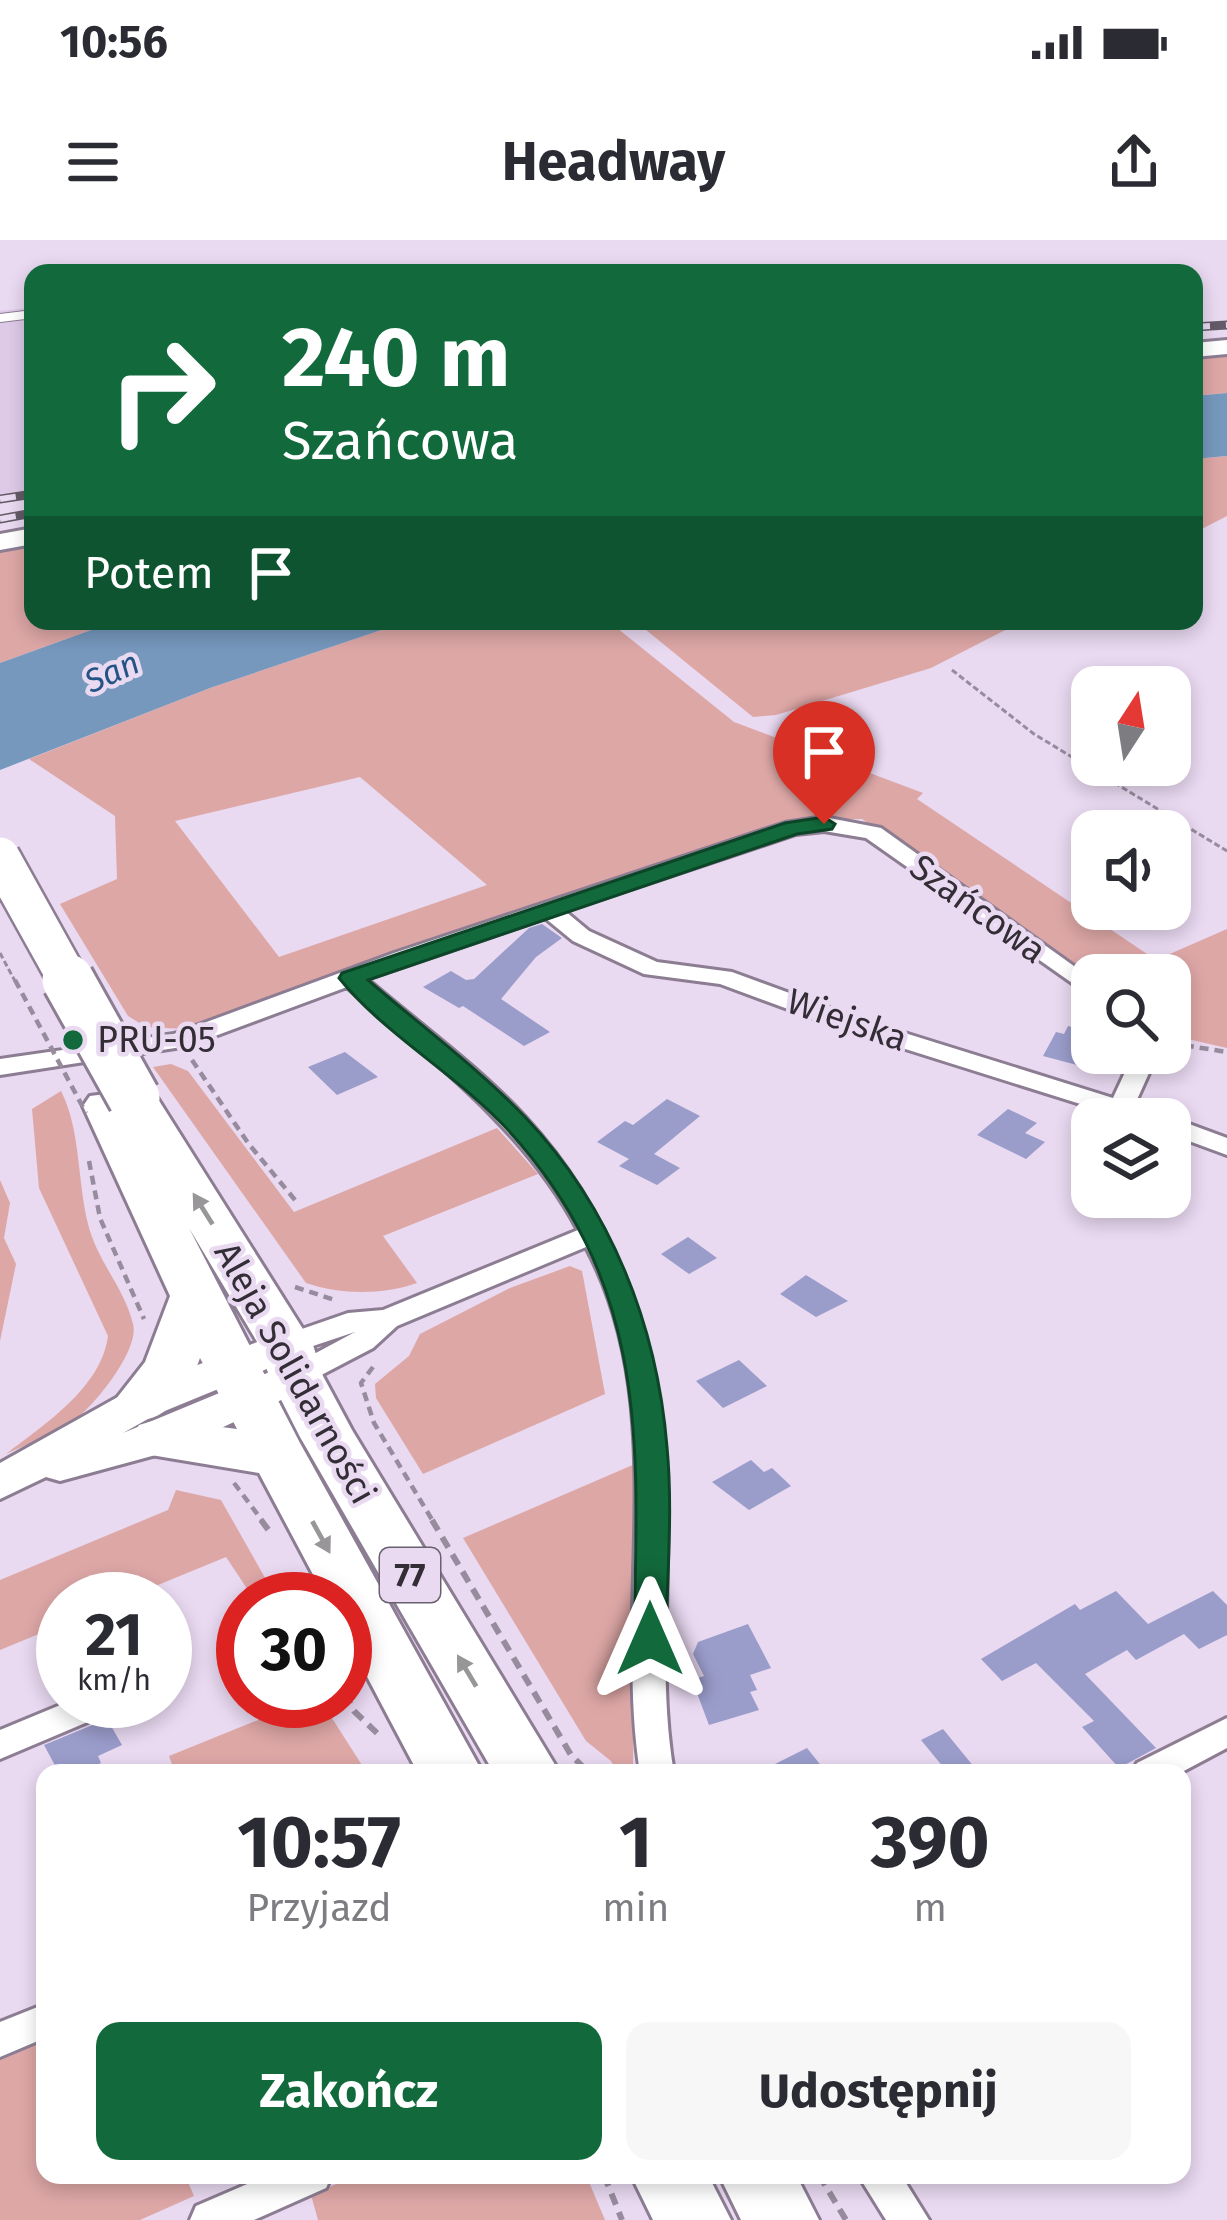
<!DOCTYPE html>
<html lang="pl">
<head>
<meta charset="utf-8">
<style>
	body { margin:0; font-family:"Fira Sans",sans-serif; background:#f7f7f7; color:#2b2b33; height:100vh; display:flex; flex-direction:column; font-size:45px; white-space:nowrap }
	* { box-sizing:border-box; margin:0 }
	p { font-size:39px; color:#7c7c81 }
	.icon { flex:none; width:66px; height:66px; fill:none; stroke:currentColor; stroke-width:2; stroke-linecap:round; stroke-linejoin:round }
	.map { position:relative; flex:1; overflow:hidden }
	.panel { position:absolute; left:36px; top:1524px; width:1155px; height:420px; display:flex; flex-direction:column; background:#fff; border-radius:24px; box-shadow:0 6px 18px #0003 }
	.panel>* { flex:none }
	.banner { position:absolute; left:24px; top:24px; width:1179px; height:366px; border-radius:24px; box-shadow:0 6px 18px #0003; background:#126a3c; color:#fff; overflow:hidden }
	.needle { width:78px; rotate:12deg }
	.tools { position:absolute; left:1071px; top:426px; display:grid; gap:24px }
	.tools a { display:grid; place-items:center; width:120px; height:120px; border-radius:24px; background:#fff; box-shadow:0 6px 18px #0003; font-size:60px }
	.speed { position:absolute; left:36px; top:1332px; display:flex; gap:24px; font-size:60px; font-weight:700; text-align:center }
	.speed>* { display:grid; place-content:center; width:156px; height:156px; border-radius:50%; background:#fff; box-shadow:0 6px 18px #0003; line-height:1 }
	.speed small { font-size:30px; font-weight:400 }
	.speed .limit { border:18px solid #d22; background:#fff; color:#111 }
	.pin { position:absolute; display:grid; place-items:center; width:102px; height:102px; color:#fff; margin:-123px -51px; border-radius:50% 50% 50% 0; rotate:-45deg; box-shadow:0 0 12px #0007 }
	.pin .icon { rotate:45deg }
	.me { position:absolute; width:132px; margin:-66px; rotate:0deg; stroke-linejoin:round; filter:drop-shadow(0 0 9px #0008) }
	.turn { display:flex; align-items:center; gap:42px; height:252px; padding:0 60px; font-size:54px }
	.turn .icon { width:156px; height:156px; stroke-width:2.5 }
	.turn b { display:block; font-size:84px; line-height:102px }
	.then { display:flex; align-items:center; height:114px; padding:0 60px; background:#0003; gap:24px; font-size:45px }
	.eta { display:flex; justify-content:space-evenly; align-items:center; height:204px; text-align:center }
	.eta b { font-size:72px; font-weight:700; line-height:84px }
	.cta { display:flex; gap:24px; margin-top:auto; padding:24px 60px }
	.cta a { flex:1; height:138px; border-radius:24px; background:#126a3c; color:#fff; font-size:48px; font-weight:700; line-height:138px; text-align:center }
	.cta a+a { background:#f7f7f7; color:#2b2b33 }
	.status { display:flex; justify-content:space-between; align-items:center; height:84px; padding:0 60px; background:#fff; direction:ltr }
	.status svg { height:33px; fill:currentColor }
	header { display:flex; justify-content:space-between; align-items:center; height:156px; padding:0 60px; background:#fff; font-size:54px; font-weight:700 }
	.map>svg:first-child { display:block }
</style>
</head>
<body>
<div class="status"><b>10:56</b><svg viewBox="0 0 49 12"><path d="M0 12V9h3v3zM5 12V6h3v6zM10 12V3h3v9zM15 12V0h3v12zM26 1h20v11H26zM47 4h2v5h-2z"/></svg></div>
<header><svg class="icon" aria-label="menu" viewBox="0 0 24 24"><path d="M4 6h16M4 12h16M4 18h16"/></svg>Headway<svg class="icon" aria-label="share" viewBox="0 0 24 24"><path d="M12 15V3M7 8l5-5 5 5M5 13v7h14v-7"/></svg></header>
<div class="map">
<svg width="1227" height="1980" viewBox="0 0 1227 1980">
	<rect width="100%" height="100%" fill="#e9d9f1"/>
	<path fill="#decae8" d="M 33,67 L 33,249 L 0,254 L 0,71 Z"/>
	<path fill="#dda7a6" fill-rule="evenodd" d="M 1227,114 L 1227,153 L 1194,156 L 1194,117 Z
		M 1227,216 L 1227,276 L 1194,293 L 1194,219 Z
		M 33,306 L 33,381 L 116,381 L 0,423 L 0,312 Z
		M 408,381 L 622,381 L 612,384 L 734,482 L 923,553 L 917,559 L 1156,720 L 1227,689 L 1227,808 L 1170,795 L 1170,735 L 1092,735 L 1092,741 L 862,579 L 808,580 L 519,673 L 184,789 L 146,787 L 128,776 L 60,664 L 117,639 L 115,576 L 29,519 L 210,448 ZM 360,537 L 487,645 L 279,717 L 175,581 Z
		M 635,381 L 1023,381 L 931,428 L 776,475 L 753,477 Z
		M 171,824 L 188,831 L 294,972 L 497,888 L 538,934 L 383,996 L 417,1043 C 383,1055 341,1055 306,1043 L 153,827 Z
		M 61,851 C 81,891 77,939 88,984 C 97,1021 124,1047 133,1084 C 140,1110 93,1168 72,1182 C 52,1195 28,1204 6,1214 C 45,1184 101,1148 108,1096 L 39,948 L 32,869 Z
		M 0,940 L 10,963 L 4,998 L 16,1024 L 0,1101 Z
		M 570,1026 L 582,1031 L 605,1154 L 423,1234 L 376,1158 L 375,1144 L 409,1116 L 420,1094 L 510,1048 Z
		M 635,1224 L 633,1533 L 618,1533 L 611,1521 L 586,1501 L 463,1298 Z
		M 176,1250 L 221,1260 L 277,1359 L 254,1359 L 226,1317 L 124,1359 L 63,1359 L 63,1384 L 0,1410 L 0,1340 L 168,1270 Z
		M 305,1461 L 321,1461 L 367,1533 L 175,1533 L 169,1516 Z
		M 45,1792 L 45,1935 L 185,1935 L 194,1956 L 140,1980 L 0,1980 L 0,1811 Z
		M 357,1935 L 586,1935 L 605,1980 L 318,1980 L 311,1955 Z"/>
	<path fill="#7698bd" d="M 1227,153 L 1227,216 L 1194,219 L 1194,156 Z
		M 116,381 L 408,381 L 210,448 L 0,530 L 0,423 Z"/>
	<path fill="#9a9cca" d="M 542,684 L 562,698 L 536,717 L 501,759 L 550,792 L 524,806 L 463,766 L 459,768 L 423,747 L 451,731 L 466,740 L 474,739 L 529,688 Z
		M 1068,786 L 1092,792 L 1092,829 L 1043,816 L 1056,792 L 1064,794 Z
		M 345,812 L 378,837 L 337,855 L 308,827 Z
		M 667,859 L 700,876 L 654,914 L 680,928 L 657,945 L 619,926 L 629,919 L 597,902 L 625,881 L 633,885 Z
		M 1008,869 L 1037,883 L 1025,893 L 1045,902 L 1026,919 L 977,895 Z
		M 688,997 L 717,1018 L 689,1034 L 661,1014 Z
		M 806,1035 L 848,1061 L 816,1077 L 780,1054 Z
		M 739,1120 L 767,1146 L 723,1168 L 696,1141 Z
		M 751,1220 L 764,1232 L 772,1228 L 791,1246 L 749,1270 L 712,1242 Z
		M 1116,1351 L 1148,1384 L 1213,1351 L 1227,1365 L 1227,1395 L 1199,1409 L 1184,1394 L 1136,1420 L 1127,1410 L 1085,1434 L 1156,1508 L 1119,1528 L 1082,1487 L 1094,1481 L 1036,1423 L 1002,1441 L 981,1419 L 1075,1364 L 1080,1370 Z
		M 748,1384 L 771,1428 L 750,1435 L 757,1450 L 750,1452 L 759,1470 L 709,1485 L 692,1440 L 704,1436 L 693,1414 L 698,1402 Z
		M 107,1479 L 122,1505 L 98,1516 L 101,1523 L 78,1533 L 59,1533 L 44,1505 Z
		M 943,1489 L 979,1533 L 948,1533 L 921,1500 Z
		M 807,1508 L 827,1533 L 757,1533 Z"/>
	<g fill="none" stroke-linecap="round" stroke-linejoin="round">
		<g stroke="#8c7d93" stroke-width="10">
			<path id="lane" d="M 0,78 L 33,74"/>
		</g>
		<g stroke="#8c7d93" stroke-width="6">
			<path id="street" d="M 824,577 L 881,588 L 1092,739 L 1092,757 L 866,598 L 824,591 L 796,594 L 565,671 L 589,691 L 657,722 L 732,732 L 863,780 L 1113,858 L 1134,813 L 1158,813 L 1135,864 L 1227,898 L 1227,915 L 1170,894 L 1170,879 L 1128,879 L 845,790 L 720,744 L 644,734 L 573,701 L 545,678 L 367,739 C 419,784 478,826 525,877 C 621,981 661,1111 667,1251 C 670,1345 658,1441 674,1533 L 640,1533 C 613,1361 673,1169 586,1007 L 397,1086 L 373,1108 L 306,1143 L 286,1143 L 282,1136 L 286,1129 L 355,1092 L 286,1115 L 272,1105 L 276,1098 L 348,1073 L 383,1070 L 578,990 C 524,888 432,821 347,747 L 188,806 L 0,835 L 0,819 L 174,794 L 394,713 L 785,583 Z
				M 70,1461 L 121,1461 L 116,1470 L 0,1519 L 0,1490 Z
				M 1227,1478 L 1227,1508 L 1180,1533 L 1132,1533 L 1137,1523 Z
				M 45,1764 L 45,1798 L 0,1817 L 0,1782 Z
				M 268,1935 L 332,1935 L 326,1948 L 254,1980 L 190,1980 L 196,1966 Z
				M 858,1935 L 901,1935 L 929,1980 L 886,1980 Z"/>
		</g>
		<g stroke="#8c7d93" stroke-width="6">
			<path id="secondary" d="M 1227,100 L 1227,114 L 1194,117 L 1194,103 Z
				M 33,288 L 33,304 L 0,310 L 0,294 Z
				M 286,1091 L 301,1095 L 307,1105 L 301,1115 L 155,1175 L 123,1193 L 296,1121 L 311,1126 L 317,1136 L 311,1146 L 174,1210 L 60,1241 L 46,1237 L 0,1259 L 0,1223 L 125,1153 Z"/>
		</g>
		<g stroke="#8c7d93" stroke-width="6">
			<path id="highway" d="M 134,843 L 151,848 L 313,1105 L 323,1136 L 352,1190 L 560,1533 L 494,1533 L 300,1197 L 269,1136 L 259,1105 L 189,988 L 300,1203 L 483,1533 L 418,1533 L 345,1395 L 345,1359 L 326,1359 L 259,1233 L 139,1213 L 131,1199 L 139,1185 L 159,1179 L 237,1189 L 200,1118 C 187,1155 162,1190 120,1178 L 112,1164 L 145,1122 L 170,1056 L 83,866 L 90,856 L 114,853 Z
				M 631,1935 L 708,1935 L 731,1980 L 653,1980 Z
				M 719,1935 L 796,1935 L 819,1980 L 741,1980 Z"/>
		</g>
		<path stroke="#978c9d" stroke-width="3" stroke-dasharray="6 3" stroke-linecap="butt" d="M 952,430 L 1034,494 L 1227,611"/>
		<path stroke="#978c9d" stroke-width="4.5" stroke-dasharray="9 6" stroke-linecap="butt" d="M 1170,803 L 1227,812
			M 192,820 L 248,903 L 295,960
			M 89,921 L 100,978 L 144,1079
			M 295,1047 L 335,1060
			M 373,1127 L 361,1143 L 374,1183 L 434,1283
			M 234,1243 L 264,1283"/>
		<path stroke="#978c9d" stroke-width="6" stroke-dasharray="12 8" stroke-linecap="butt" d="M 261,1280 L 273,1296
			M 432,1280 L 571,1515 L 589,1533
			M 345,1453 L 354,1471 L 379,1495
			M 604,1935 L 622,1980
			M 819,1935 L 846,1980"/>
		<use href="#lane" stroke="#fff" stroke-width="8"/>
		<use href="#street" fill="#fff" fill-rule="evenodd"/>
		<use href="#secondary" fill="#fff" fill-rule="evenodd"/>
		<use href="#highway" fill="#fff" fill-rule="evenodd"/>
		<g stroke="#645b68" stroke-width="9">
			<path id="rail" d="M 1194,87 L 1227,85
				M 0,259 L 33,254
				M 0,279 L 33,273"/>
		</g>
		<use href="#rail" stroke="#e9d9f1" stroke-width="6" stroke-dasharray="16" stroke-linecap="butt"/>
		<g stroke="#8c7d93" stroke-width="44" stroke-linecap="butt">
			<path id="highway-bridge-far1" d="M 0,617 L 70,743"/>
		</g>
		<g stroke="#8c7d93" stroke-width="57" stroke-linecap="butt">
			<path id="highway-bridge" d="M 68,740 L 134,858"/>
		</g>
		<path stroke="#978c9d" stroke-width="3" stroke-dasharray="6 3" stroke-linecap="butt" d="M 0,713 L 16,743"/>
		<path stroke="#978c9d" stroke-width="4.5" stroke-dasharray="9 6" stroke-linecap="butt" d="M 15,740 L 86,873"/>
		<use href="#highway-bridge-far1" stroke="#fff" stroke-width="39"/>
		<use href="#highway-bridge" stroke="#fff" stroke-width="51"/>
	</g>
	<defs><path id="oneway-solid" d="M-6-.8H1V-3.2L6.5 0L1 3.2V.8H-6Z" transform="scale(3)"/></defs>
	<g fill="#99969a">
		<use href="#oneway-solid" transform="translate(203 969) rotate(-122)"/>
		<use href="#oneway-solid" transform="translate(321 1297) rotate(61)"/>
		<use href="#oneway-solid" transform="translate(467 1431) rotate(-121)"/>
	</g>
	<path fill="#126a3c" stroke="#0c4527" stroke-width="3" d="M 824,577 L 835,584 L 832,589 L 797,594 L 368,740 C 420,785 478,828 526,878 C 611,968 657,1085 667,1207 C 673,1270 667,1336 666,1399 L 662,1408 L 650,1411 L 639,1408 L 634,1399 C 638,1203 650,1047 509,891 C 458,835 386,796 339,738 L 342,733 L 785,583 Z"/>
	<circle fill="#126a3c" stroke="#e9d9f1" stroke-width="4.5" cx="73" cy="800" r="12"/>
	<g text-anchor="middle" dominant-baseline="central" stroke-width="9" stroke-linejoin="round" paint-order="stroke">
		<g font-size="33" font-style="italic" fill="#235485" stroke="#e9d9f1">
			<text transform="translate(112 432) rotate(-24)">San</text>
		</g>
		<rect fill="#e9d9f1" stroke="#6a616e" stroke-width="3" x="380" y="1308" width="60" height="54" rx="9"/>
		<g font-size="33" font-weight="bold" fill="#332d36">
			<text x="410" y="1335">77</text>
		</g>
		<g font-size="36" fill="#332d36" stroke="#e9d9f1">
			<text transform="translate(978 669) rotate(36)">Szańcowa</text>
			<text transform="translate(847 780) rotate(19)">Wiejska</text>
			<text transform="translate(295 1133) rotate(61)">Aleja Solidarności</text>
		</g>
		<g font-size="36" fill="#332d36" stroke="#e9d9f1" text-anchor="start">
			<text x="97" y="800">PRU-05</text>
		</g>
	</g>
</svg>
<div class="tools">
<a><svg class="needle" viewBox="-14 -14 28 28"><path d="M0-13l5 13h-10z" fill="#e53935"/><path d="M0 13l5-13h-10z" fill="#7c7c81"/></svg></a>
<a><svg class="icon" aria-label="sound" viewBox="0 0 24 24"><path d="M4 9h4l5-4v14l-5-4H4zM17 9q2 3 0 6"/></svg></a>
<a><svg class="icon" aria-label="search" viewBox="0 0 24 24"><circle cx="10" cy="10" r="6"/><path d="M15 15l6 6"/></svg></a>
<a><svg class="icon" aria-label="layers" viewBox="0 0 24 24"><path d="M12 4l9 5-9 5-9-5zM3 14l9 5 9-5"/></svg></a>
</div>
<div class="speed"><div>21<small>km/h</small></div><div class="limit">30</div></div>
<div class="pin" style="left:824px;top:584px;background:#d93025"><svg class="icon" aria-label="arrive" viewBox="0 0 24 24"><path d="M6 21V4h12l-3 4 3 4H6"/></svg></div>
<svg class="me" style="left:650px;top:1399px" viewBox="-20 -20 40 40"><path d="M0-17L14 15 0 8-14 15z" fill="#126a3c" stroke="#fff" stroke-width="4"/></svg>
<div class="banner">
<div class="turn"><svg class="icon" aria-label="right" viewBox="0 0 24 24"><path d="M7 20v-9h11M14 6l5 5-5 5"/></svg><div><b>240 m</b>Szańcowa</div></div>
<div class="then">Potem<svg class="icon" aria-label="arrive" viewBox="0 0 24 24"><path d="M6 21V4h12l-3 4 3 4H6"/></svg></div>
</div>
<section class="panel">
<div class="eta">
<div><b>10:57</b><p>Przyjazd</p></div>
<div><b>1</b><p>min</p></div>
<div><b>390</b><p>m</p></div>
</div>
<div class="cta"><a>Zakończ</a><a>Udostępnij</a></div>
</section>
</div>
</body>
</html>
